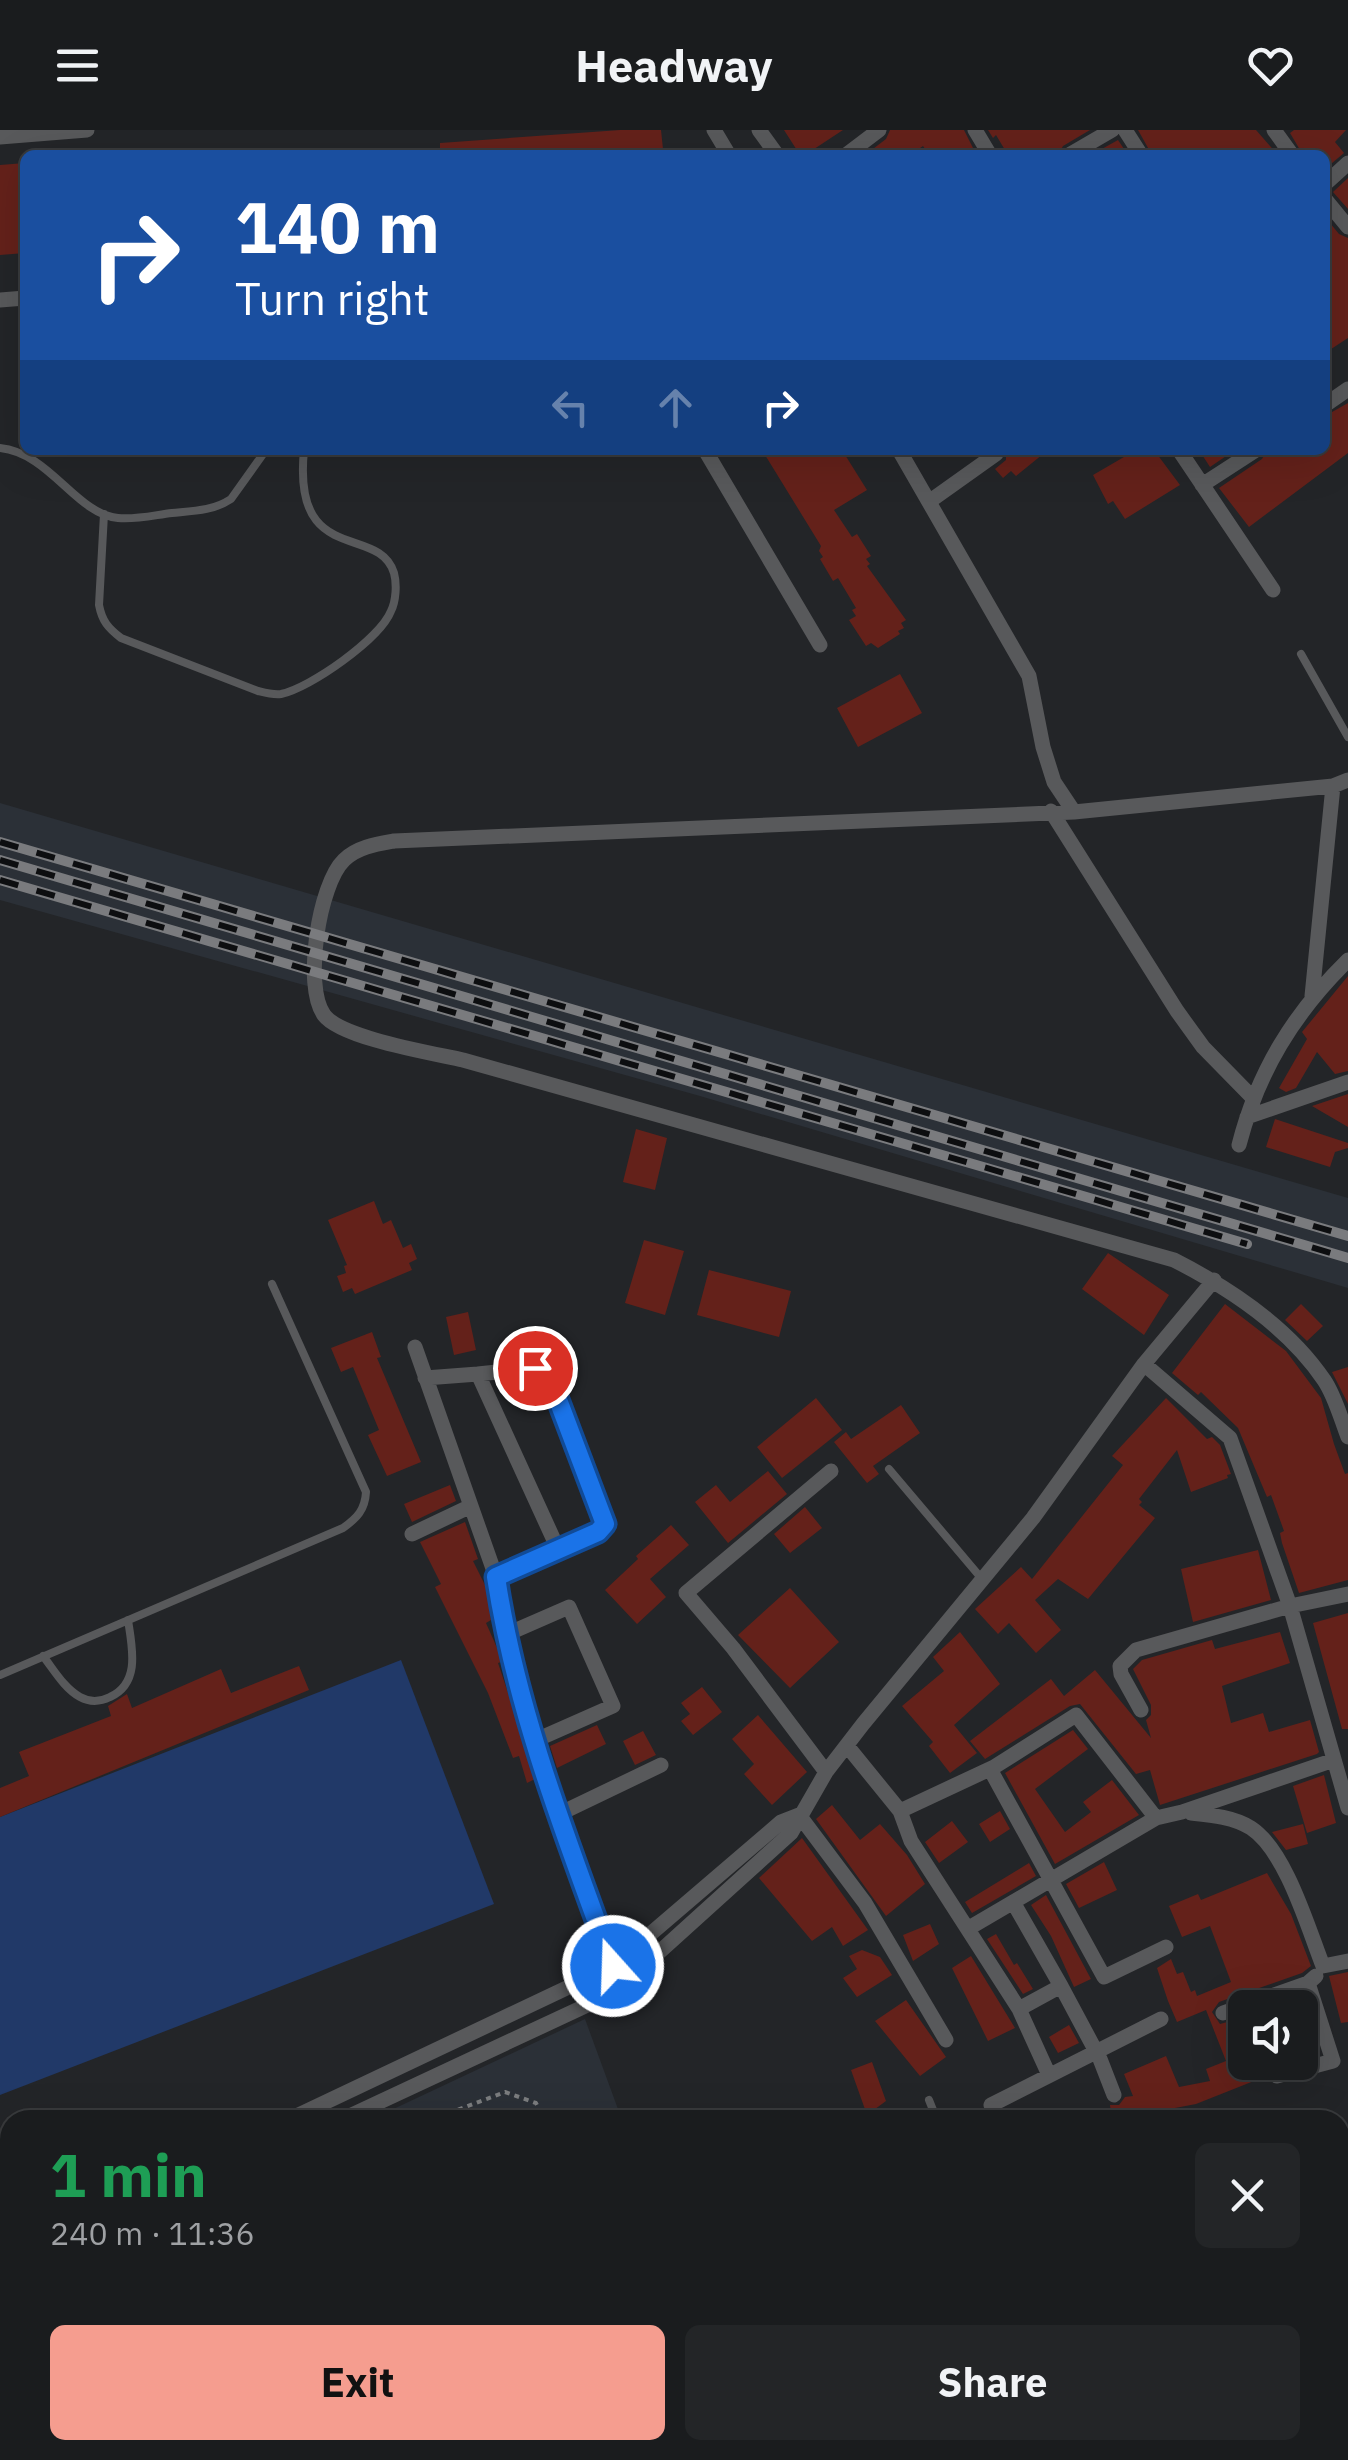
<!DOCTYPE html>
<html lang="en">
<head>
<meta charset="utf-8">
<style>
	body { margin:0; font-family:"IBM Plex Sans",sans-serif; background:#232527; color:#f1f3f6; height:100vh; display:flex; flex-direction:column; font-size:38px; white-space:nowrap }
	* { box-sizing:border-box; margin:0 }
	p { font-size:32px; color:#9fa1a4 }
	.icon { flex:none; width:55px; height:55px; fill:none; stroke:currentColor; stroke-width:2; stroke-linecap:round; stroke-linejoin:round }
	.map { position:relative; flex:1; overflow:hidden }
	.sheet { position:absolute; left:0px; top:1980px; width:1350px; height:350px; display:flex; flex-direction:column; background:#1a1c1e; border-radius:30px 30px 0 0; box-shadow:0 10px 40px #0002,0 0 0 2px #383a3c }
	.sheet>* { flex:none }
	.banner { position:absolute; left:20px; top:20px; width:1310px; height:305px; border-radius:15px; box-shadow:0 10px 40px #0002,0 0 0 2px #383a3c; background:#1a4fa0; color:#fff; overflow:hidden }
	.controls { position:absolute; left:1228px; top:1860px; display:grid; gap:20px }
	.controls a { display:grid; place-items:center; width:90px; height:90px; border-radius:15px; background:#1a1c1e; box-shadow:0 10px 40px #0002,0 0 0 2px #383a3c; font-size:50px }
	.pin { position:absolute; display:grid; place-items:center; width:85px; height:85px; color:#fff; margin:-42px; border:5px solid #fff; border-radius:50%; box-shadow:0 2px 10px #0007 }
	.me { position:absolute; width:110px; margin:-55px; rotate:340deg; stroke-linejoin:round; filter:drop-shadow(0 0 8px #0008) }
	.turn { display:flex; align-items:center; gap:35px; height:210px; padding:0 50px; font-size:45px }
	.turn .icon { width:130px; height:130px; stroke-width:2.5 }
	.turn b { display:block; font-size:70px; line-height:85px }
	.lanes { display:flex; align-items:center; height:95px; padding:0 50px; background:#0003; justify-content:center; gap:50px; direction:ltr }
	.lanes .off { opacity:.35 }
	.round { display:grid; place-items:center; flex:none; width:105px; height:105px; border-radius:15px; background:#232527 }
	.head { display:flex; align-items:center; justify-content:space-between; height:170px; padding:0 50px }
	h1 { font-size:60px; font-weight:700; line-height:75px; color:#1e9e55 }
	.primary-button { display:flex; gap:20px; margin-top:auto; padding:20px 50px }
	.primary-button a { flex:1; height:115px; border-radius:15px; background:#f59d8f; color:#111; font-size:40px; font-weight:700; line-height:115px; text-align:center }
	.primary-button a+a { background:#232527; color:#f1f3f6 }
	header { display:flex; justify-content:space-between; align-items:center; height:130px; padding:0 50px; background:#1a1c1e; font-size:45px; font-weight:700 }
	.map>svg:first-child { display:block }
</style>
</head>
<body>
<header><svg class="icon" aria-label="menu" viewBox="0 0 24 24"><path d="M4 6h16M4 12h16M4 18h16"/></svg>Headway<svg class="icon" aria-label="heart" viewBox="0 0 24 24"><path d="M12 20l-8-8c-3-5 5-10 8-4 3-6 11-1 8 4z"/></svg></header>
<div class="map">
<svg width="1348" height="2330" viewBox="0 0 1348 2330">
	<rect width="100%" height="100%" fill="#232528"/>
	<path fill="#2b3037" d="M 0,673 L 1348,1068 L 1348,1158 L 700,966 L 0,770 Z
		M 585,1889 L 622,1990 L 370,1990 Z
		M 10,2158 L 10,2320 L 741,2320 L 744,2330 L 0,2330 L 0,2162 Z"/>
	<path fill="#213968" d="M 401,1530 L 494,1774 L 0,1965 L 0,1687 Z"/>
	<path fill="#64211a" d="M 620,0 L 661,0 L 663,19 L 644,20 L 644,25 L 629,25 L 629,21 L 591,25 L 440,25 L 440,13 Z
		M 784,0 L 843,0 L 805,25 L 800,25 Z
		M 890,0 L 964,0 L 974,20 L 966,25 L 929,25 L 923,16 L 910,25 L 865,25 L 886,9 Z
		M 988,0 L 1090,0 L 1063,16 L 1058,25 L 1008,25 L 996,5 L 993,8 Z
		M 1138,0 L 1256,0 L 1278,25 L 1152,25 Z
		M 1294,0 L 1346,0 L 1335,12 L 1344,23 L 1325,39 L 1325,25 L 1303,25 L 1290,3 Z
		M 1118,10 L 1128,25 L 1091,25 Z
		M 25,33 L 25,123 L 0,125 L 0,35 Z
		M 1348,48 L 1348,79 L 1333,62 Z
		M 1325,87 L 1339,104 L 1348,108 L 1348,208 L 1325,223 Z
		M 1348,273 L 1348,323 L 1249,397 L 1219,358 L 1262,329 L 1267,320 L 1325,320 L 1325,286 Z
		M 762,320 L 842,320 L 867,360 L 834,380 L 852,407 L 857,404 L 871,426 L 866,429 L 870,434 L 867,436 L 906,490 L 901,493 L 904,498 L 898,501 L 900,504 L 878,518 L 871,513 L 866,516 L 849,490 L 856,486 L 852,480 L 856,478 L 838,448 L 833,451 L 820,429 L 823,427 L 819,421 L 821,416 Z
		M 1006,320 L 1048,320 L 1016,346 L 1011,341 L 1003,348 L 995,339 L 1006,330 Z
		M 1136,320 L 1154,320 L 1180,355 L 1125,389 L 1113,371 L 1108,374 L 1093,345 Z
		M 1199,320 L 1235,320 L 1210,337 Z
		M 900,544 L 922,583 L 858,617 L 837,578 Z
		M 1348,846 L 1348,941 L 1335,944 L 1317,922 L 1296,958 L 1286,962 L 1279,958 L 1307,909 L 1302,902 Z
		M 1348,964 L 1348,997 L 1312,976 Z
		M 1275,989 L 1348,1013 L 1348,1018 L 1335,1022 L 1330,1037 L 1266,1017 Z
		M 636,999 L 667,1008 L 655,1060 L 623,1052 Z
		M 374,1071 L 383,1094 L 391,1090 L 403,1118 L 411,1114 L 417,1129 L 409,1133 L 412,1140 L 355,1164 L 352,1158 L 343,1162 L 337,1146 L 346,1143 L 344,1136 L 347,1135 L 328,1090 Z
		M 644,1110 L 684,1121 L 665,1185 L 625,1173 Z
		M 1108,1123 L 1169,1165 L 1144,1205 L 1082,1159 Z
		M 709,1140 L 791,1161 L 779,1207 L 697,1185 Z
		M 1225,1174 L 1286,1221 L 1321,1268 L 1334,1314 L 1345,1344 L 1348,1343 L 1348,1450 L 1299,1463 L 1282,1413 L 1280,1403 L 1284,1401 L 1271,1365 L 1267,1367 L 1238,1298 L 1201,1262 L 1198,1265 L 1172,1243 Z
		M 1301,1174 L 1323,1196 L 1307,1211 L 1285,1190 Z
		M 468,1182 L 476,1220 L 454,1225 L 446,1187 Z
		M 372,1202 L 381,1227 L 377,1228 L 421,1332 L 387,1346 L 368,1305 L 379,1300 L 353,1237 L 341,1242 L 331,1218 Z
		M 1348,1237 L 1348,1274 L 1332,1242 Z
		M 816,1268 L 842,1300 L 782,1348 L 757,1317 Z
		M 1166,1268 L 1207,1309 L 1212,1307 L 1220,1315 L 1231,1344 L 1227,1345 L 1228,1348 L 1191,1362 L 1177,1320 L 1139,1369 L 1142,1372 L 1139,1375 L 1155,1388 L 1088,1469 L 1058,1449 L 1035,1470 L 1061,1500 L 1036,1523 L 1009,1493 L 998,1504 L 975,1479 L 1021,1437 L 1032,1449 L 1123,1335 L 1112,1326 Z
		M 901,1275 L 920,1303 L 873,1336 L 879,1344 L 867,1353 L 834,1312 L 846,1302 L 851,1309 Z
		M 768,1341 L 787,1364 L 728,1413 L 695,1372 L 716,1355 L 730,1372 Z
		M 450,1355 L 456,1371 L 412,1392 L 404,1374 Z
		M 805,1377 L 822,1398 L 790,1423 L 774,1404 Z
		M 465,1392 L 478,1429 L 473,1431 L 486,1457 L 491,1490 L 486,1493 L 498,1520 L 501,1532 L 498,1533 L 537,1648 L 527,1653 L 519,1626 L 513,1628 L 488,1563 L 435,1457 L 441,1454 L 420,1412 Z
		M 671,1395 L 689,1415 L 650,1449 L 666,1467 L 637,1494 L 605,1460 L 638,1429 L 636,1426 Z
		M 1258,1420 L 1271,1470 L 1193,1492 L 1181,1439 Z
		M 790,1458 L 839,1512 L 790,1558 L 738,1505 Z
		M 1348,1483 L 1348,1599 L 1342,1599 L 1313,1493 Z
		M 960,1502 L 1000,1554 L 954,1595 L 977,1623 L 950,1643 L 929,1616 L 933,1612 L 902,1576 L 944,1541 L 933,1527 Z
		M 1280,1502 L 1290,1533 L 1222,1556 L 1231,1593 L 1263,1583 L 1269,1602 L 1310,1590 L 1319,1622 L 1317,1624 L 1160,1675 L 1150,1640 L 1136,1644 L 1080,1574 L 1070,1576 L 985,1629 L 970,1611 L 1051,1549 L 1064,1566 L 1095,1540 L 1151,1608 L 1146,1590 L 1151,1585 L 1151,1575 L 1133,1539 L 1142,1530 L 1212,1510 L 1215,1519 Z
		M 299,1536 L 309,1560 L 0,1687 L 0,1658 L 29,1646 L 19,1622 L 111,1586 L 108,1576 L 127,1564 L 132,1578 L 221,1539 L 231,1563 Z
		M 702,1557 L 722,1582 L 693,1605 L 681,1591 L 690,1584 L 681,1573 Z
		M 758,1585 L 807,1642 L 772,1675 L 744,1644 L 754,1634 L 732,1609 Z
		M 597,1595 L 606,1614 L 557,1638 L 550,1616 Z
		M 1073,1600 L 1088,1619 L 1035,1659 L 1065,1702 L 1091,1682 L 1083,1672 L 1112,1650 L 1139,1685 L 1055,1734 L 1005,1643 Z
		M 643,1601 L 656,1625 L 635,1635 L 623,1611 Z
		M 1324,1645 L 1336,1693 L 1307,1703 L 1293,1656 Z
		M 832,1675 L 860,1710 L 880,1694 L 907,1725 L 925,1754 L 886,1786 L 816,1689 Z
		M 1000,1681 L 1010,1699 L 990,1712 L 979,1694 Z
		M 952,1691 L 968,1712 L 939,1733 L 925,1712 Z
		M 1303,1694 L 1308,1714 L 1286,1720 L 1272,1702 Z
		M 802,1708 L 868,1800 L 843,1816 L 832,1797 L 812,1811 L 759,1748 Z
		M 1104,1732 L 1117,1760 L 1079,1778 L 1066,1754 Z
		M 1029,1733 L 1036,1746 L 972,1783 L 965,1772 Z
		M 1267,1743 L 1291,1784 L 1311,1836 L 1302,1843 L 1219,1872 L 1212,1882 L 1220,1894 L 1242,1888 L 1245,1896 L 1245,1932 L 1257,1932 L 1264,1947 L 1196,1974 L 1112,1990 L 1110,1975 L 1119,1975 L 1125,1967 L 1133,1966 L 1124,1944 L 1166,1926 L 1179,1957 L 1210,1951 L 1206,1939 L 1226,1931 L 1206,1880 L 1177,1892 L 1168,1871 L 1157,1838 L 1171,1829 L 1177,1844 L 1183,1842 L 1191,1862 L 1195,1860 L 1197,1866 L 1231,1852 L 1210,1796 L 1182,1807 L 1169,1776 L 1198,1764 L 1201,1770 Z
		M 1046,1765 L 1091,1849 L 1074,1857 L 1051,1806 L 1031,1775 Z
		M 930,1794 L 939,1814 L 913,1831 L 903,1805 Z
		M 996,1804 L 1014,1835 L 1017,1833 L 1033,1859 L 1023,1864 L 987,1809 Z
		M 862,1820 L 880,1827 L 892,1845 L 857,1867 L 843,1848 L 857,1839 L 849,1826 Z
		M 971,1826 L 1015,1898 L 988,1911 L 952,1838 Z
		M 1348,1842 L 1348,1892 L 1341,1893 L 1329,1846 Z
		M 906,1870 L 946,1927 L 920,1946 L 875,1891 Z
		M 1069,1895 L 1079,1913 L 1058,1923 L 1049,1907 Z
		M 872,1932 L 886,1971 L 867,1985 L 851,1940 Z"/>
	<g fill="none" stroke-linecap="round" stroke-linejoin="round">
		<path stroke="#7b7d7f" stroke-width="4" stroke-dasharray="5 5" stroke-linecap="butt" d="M 430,1990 L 505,1962 L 536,1973 L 544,1990
			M 0,2230 L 10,2225
			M 680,2320 L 683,2330"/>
		<path stroke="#58595b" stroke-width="8" d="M 0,318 C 50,323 76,384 118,388 C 135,390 155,385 172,383 C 193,381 213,381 231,369 L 266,320
			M 104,384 L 99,475 C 102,491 108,498 121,508 L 258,561 C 266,563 273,565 281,564 C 310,558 380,509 391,481 C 396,471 397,454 394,443 C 379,393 292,438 304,320
			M 1301,524 L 1348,607
			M 889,1339 L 982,1449
			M 43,1526 C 54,1540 64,1558 80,1567 C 89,1572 100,1572 110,1567 C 141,1553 132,1517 128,1490
			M 0,1545 L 343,1398 C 357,1388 365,1380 366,1362 L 272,1154
			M 929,1970 L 937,1990
			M 1058,2320 L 1062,2330"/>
		<path stroke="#58595b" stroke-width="15" d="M 714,0 L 729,25
			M 759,0 L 777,25
			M 975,0 L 990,25
			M 1125,0 L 1141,25
			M 1274,0 L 1292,25
			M 0,7 L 87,0
			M 846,25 L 879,0
			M 1069,25 L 1112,0
			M 1325,54 L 1348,33
			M 1325,69 L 1348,97
			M 0,170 L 25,168
			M 1325,275 L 1348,259
			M 705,320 L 820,515
			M 899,320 L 1029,546 L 1043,617 L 1054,652 L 1074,682
			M 1179,320 L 1273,460
			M 1202,355 L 1256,320
			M 930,371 L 996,324
			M 1348,650 L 1333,656 L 1074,682 L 394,711 C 377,714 357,717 344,730 C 319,754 303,856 324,885 C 341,908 432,923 463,930 L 1174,1130 C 1229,1158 1289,1198 1324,1250 C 1335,1266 1341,1289 1348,1307
			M 1051,681 L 1177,881 L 1203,917 L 1252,967
			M 1312,866 L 1333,656
			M 1247,987 L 1348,952
			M 1239,1015 C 1258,941 1294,883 1348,830
			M 415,1217 L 496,1447 L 505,1505 L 568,1713 L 619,1855
			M 1144,1234 L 1230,1308 L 1290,1476 L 1348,1678
			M 478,1244 L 535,1238 L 549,1246 L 605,1394 L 602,1400 L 496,1447
			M 425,1248 L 478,1244 L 558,1419
			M 412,1404 L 471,1376
			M 505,1505 L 569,1477 L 613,1576 L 536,1610
			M 1141,1580 L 1121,1544 L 1120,1536 L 1136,1520 L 1290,1476 L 1348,1464
			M 848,1617 L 900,1681 L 911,1711 L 1019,1879 L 1061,1856 L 1100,1929 L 1114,1965
			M 990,1639 L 1104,1847 L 1166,1817
			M 826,1642 L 733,1518 L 686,1463 L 831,1341
			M 900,1681 L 994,1637 L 1076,1585 L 1156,1688
			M 1191,1683 C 1211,1685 1234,1687 1251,1698 C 1286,1721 1308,1798 1323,1836 L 1348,1831
			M 559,1684 L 661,1635
			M 799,1685 L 865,1773 L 946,1910
			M 1013,1772 L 1061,1856
			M 969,1798 L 1156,1688 L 1182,1682 L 1334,1630
			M 1019,1879 L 1049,1945
			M 1223,1883 L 1308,1853 L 1316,1846
			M 1268,1932 L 1277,1946 L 1333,1931 L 1308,1853
			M 991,1975 L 1161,1889
			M 288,1990 L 613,1836 L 781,1692 L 799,1685
			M 341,1990 L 596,1871 L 645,1835 L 791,1703 L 826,1642 L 863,1594 L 1033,1388 L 1144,1234 L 1214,1150
			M 0,2125 L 10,2120
			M 0,2144 L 10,2139"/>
		<g stroke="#7a7b7e" stroke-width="10">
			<path id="rail" d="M 0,712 L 1348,1106
				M 0,730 L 1348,1128
				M 0,750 L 1247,1114"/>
		</g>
		<use href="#rail" stroke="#0d0e10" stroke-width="6" stroke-dasharray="19" stroke-linecap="butt"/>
	</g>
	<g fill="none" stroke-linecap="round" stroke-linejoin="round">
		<g stroke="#114b97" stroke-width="25">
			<path id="route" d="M 535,1238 L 549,1246 L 605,1394 L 598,1402 L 496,1447 C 516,1580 567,1710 613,1836"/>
		</g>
		<use href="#route" stroke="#1a73e8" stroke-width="18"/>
	</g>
</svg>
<div class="controls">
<a><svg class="icon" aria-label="sound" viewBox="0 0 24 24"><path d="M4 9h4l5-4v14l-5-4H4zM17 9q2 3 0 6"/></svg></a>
</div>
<div class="pin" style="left:535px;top:1238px;background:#d93025"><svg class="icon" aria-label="arrive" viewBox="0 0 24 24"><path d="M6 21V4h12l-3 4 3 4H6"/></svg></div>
<svg class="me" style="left:613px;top:1836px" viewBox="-20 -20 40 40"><circle r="17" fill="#1a73e8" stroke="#fff" stroke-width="3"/><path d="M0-11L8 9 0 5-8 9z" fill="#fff"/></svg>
<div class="banner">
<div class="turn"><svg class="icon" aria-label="right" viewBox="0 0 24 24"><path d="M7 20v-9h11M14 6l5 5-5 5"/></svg><div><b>140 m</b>Turn right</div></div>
<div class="lanes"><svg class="icon off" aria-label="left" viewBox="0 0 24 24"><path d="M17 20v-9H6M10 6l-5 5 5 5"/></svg><svg class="icon off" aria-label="ahead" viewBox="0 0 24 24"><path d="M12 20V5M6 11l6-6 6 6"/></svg><svg class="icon" aria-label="right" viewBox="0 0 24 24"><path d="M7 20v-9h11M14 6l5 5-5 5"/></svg></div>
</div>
<section class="sheet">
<div class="head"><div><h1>1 min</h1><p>240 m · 11:36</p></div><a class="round"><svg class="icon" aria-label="close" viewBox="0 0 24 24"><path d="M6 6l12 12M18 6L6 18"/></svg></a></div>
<div class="primary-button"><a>Exit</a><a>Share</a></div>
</section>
</div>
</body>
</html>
